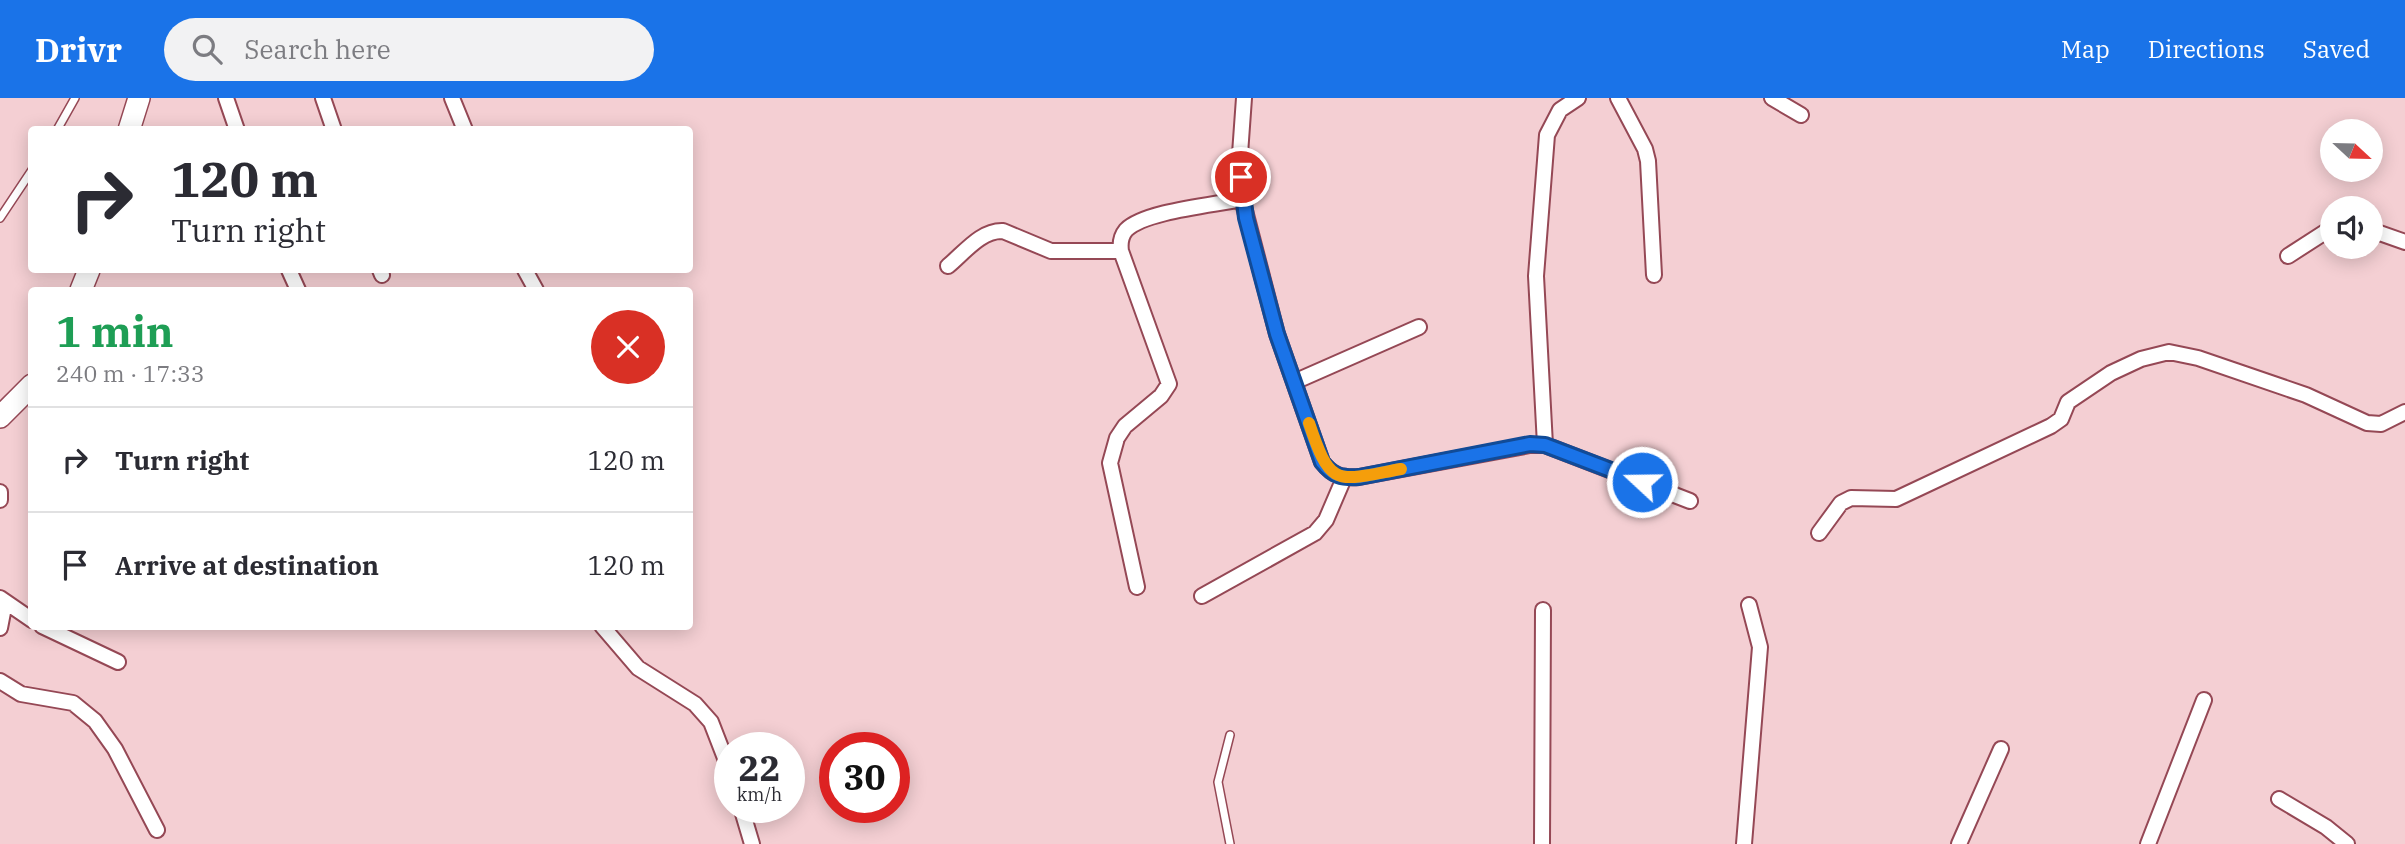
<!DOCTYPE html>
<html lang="en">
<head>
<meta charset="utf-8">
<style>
	body { margin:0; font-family:"IBM Plex Serif",serif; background:#f2f2f3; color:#2b2b33; height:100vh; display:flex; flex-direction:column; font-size:26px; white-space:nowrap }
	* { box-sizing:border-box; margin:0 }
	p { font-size:23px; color:#7c7c81 }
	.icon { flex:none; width:38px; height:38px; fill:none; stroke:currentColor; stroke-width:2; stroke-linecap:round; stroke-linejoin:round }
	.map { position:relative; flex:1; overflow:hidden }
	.details { position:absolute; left:28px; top:189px; width:665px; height:343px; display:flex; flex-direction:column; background:#fff; border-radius:7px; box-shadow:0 4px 18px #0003 }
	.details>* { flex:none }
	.top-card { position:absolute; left:28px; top:28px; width:665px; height:147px; border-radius:7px; box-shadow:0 4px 18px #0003; background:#fff; color:#2b2b33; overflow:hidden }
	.needle { width:46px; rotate:112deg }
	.tools { position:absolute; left:2320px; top:21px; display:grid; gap:14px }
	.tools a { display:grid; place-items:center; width:63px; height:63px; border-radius:50%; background:#fff; box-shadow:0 4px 18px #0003; font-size:35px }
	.speed { position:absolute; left:714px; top:634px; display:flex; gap:14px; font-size:35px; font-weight:700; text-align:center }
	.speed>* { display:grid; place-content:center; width:91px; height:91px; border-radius:50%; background:#fff; box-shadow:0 4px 18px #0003; line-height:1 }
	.speed small { font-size:18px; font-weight:400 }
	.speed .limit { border:10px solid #d22; background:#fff; color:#111 }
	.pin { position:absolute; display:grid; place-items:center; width:60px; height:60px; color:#fff; margin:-30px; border:4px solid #fff; border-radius:50%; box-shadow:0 2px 7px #0007 }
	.me { position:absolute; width:77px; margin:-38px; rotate:291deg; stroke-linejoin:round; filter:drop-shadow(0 0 5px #0008) }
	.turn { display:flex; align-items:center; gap:24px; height:147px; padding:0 28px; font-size:32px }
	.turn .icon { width:91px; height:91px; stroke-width:2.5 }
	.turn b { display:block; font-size:49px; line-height:60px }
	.round { display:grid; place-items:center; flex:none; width:74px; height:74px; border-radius:37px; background:#f2f2f3 }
	.headline { display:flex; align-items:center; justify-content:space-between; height:119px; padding:0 28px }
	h1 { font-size:42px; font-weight:700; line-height:52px; color:#1e9e55 }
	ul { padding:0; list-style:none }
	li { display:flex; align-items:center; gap:21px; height:105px; padding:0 28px; border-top:2px solid #e1e1e2 }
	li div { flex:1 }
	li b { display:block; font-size:26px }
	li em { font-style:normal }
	header { display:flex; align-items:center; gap:42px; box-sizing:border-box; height:98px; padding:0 35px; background:#1a73e8; color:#fff }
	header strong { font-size:33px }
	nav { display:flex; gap:38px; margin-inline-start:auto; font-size:24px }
	.search { width:490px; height:63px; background:#f2f2f3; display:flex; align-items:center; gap:18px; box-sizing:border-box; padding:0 24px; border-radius:38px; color:#7c7c81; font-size:26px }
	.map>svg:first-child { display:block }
</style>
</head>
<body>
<header>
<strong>Drivr</strong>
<div class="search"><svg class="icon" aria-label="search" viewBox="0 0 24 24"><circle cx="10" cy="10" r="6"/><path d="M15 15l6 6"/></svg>Search here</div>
<nav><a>Map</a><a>Directions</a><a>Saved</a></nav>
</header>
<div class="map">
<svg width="2405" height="746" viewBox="0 0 2405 746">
	<rect width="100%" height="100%" fill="#f4cfd3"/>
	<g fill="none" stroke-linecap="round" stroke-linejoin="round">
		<g stroke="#954855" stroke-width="10">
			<path id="lane" d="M 57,32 L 75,0
				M 0,120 L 32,72
				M 1230,637 L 1218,684 L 1230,746"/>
		</g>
		<g stroke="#954855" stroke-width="18">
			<path id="street" d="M 226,0 L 237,32
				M 323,0 L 334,32
				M 452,0 L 465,32
				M 1244,0 L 1240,56 L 1242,101 L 1277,236 L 1322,364 C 1333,378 1341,380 1359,379 L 1530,347 L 1545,347 L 1690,403
				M 1618,0 L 1645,51 L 1648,63 L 1654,177
				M 1772,0 L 1801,17
				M 2371,132 L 2405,144
				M 2288,158 L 2333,129
				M 948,168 C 964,155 981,132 1003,133 L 1051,153 L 1121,153
				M 289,172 L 298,192
				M 380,172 L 382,177
				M 525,172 L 536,192
				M 1294,284 L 1419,229
				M 1545,347 L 1536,178 L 1547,37 L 1560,12 L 1578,0
				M 0,394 L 0,402
				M 1819,435 L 1841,405 L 1851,400 L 1896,401 L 2051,328 L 2061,321 L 2068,304 L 2111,275 L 2141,261 L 2169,254 L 2198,260 L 2306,297 L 2367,325 L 2381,326 L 2405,314
				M 1137,489 L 1110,365 L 1117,340 L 1125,328 L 1161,298 L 1169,286 L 1121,153 C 1120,146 1121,138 1126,132 C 1145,113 1215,107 1242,101
				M 1202,498 L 1315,435 L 1326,422 L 1344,380
				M 0,500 L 32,522
				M 42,528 L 118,564
				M 602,528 L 638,570 L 695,606 L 711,624 L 730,673
				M 0,530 L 5,504
				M 0,583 L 21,596 L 73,605 L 95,623 L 115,651 L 157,732
				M 2279,701 L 2326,729 L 2347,746
				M 741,709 L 752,746
				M 1542,746 L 1543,512
				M 1744,746 L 1760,549 L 1749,507
				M 1959,746 L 2001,651
				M 2148,746 L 2204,602"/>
		</g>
		<g stroke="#954855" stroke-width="24">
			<path id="secondary" d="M 129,32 L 139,0
				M 81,192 L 89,172
				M 0,319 L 32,287"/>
		</g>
		<use href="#lane" stroke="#fff" stroke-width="7"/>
		<use href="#street" stroke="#fff" stroke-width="14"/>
		<use href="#secondary" stroke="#fff" stroke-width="21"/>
	</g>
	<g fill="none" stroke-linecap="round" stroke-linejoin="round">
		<g stroke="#114b97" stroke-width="18">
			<path id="route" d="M 1241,79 L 1246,120 L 1277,236 L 1322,364 C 1333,378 1341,380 1359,379 L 1530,346 L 1545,347 L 1642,384"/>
		</g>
		<use href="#route" stroke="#1a73e8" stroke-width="12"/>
		<path stroke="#f59e0b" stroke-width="12" d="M 1309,325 C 1331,391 1336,383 1401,371"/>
	</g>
</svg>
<div class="tools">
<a><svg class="needle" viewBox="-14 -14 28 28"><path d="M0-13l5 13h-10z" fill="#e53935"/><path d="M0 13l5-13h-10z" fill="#7c7c81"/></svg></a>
<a><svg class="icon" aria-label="sound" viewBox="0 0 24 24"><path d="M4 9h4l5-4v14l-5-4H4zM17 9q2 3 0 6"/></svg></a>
</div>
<div class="speed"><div>22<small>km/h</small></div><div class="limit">30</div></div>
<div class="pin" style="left:1241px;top:79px;background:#d93025"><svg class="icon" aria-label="arrive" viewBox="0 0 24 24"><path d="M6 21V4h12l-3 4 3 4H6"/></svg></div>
<svg class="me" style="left:1642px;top:384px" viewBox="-20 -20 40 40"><circle r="17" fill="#1a73e8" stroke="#fff" stroke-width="3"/><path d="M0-11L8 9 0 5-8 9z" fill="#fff"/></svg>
<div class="top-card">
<div class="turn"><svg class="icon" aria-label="right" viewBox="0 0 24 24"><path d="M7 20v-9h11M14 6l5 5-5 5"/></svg><div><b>120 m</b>Turn right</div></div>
</div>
<section class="details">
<div class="headline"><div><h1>1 min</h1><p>240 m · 17:33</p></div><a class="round" style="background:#d93025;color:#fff"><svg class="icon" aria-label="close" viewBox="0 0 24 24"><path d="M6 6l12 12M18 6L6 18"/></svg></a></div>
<ul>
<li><svg class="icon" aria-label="right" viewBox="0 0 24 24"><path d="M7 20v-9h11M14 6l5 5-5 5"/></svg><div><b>Turn right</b></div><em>120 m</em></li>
<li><svg class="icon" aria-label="arrive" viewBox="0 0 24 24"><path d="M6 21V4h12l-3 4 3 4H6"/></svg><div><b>Arrive at destination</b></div><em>120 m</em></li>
</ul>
</section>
</div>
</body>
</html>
